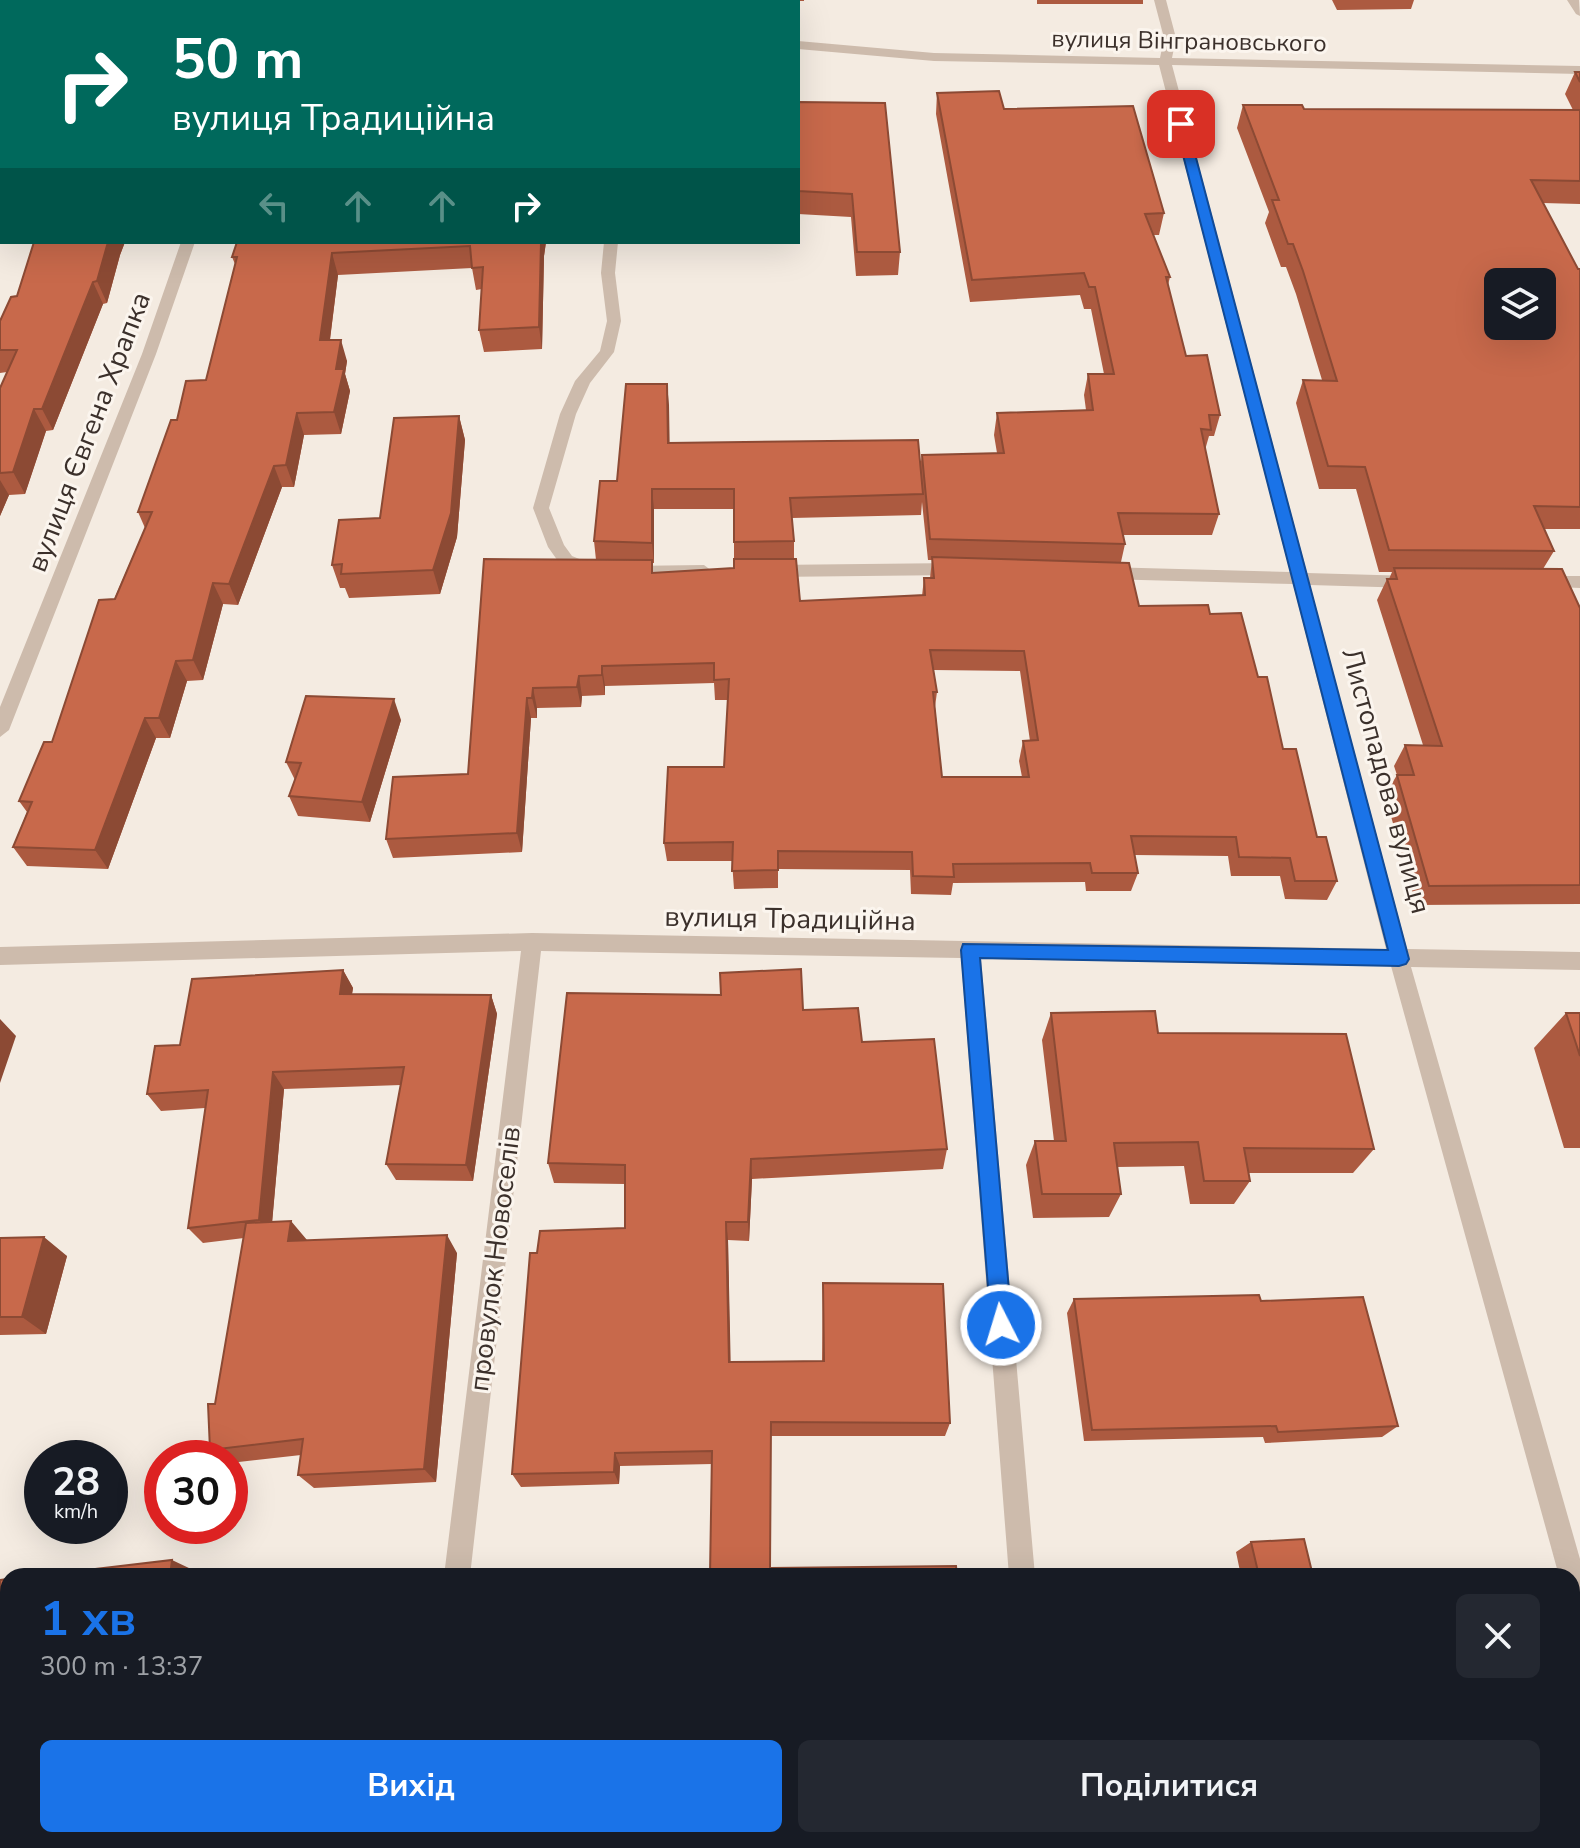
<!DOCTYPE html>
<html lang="uk">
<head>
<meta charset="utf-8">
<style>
	body { margin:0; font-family:"Nunito Sans",sans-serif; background:#242831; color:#f1f3f6; height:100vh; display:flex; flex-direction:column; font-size:30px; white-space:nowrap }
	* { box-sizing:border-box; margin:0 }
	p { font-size:26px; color:#9ea1a6 }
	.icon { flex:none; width:44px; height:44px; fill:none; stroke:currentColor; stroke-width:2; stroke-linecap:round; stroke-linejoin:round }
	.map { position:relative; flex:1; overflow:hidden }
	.details { position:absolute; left:0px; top:1568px; width:1580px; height:280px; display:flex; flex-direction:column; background:#171b24; border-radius:24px 24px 0 0; box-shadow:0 8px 32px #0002 }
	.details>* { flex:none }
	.banner { position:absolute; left:0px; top:0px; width:800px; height:244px; box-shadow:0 8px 32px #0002; background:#00695c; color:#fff; overflow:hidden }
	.buttons { position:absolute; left:1484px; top:268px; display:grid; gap:16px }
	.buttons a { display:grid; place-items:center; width:72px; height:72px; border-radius:12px; background:#171b24; box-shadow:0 8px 32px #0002; font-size:40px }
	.speed { position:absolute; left:24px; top:1440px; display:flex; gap:16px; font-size:40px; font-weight:700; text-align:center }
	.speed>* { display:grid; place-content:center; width:104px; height:104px; border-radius:50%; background:#171b24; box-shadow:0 8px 32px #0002; line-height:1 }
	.speed small { font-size:20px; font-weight:400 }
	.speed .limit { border:12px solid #d22; background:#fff; color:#111 }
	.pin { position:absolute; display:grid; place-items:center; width:68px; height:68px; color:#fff; margin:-34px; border-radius:16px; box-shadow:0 4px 12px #0006 }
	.me { position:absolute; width:88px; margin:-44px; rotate:355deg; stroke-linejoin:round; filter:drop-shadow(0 0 6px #0008) }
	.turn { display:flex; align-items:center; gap:28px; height:168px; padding:0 40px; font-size:36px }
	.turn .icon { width:104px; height:104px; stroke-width:2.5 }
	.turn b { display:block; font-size:56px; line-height:68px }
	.lanes { display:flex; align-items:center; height:76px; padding:0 40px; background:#0003; justify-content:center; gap:40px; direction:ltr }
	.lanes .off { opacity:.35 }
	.round { display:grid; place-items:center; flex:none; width:84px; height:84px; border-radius:12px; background:#242831 }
	.headline { display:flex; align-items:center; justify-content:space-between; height:136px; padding:0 40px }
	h1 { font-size:48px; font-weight:700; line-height:60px; color:#1a73e8 }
	.primary-button { display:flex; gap:16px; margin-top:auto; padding:16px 40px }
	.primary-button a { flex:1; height:92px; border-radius:12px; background:#1a73e8; color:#fff; font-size:32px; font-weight:700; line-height:92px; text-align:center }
	.primary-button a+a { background:#242831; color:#f1f3f6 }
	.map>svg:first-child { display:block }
</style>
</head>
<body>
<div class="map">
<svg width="1580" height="1848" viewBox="0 0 1580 1848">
	<rect width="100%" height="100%" fill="#f4ebe1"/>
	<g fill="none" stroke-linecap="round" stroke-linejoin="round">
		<path fill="#cdbbac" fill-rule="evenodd" d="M 292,0 L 304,0 L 291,2 Z
			M 622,0 L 634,0 L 634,2 L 622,2 Z
			M 1154,0 L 1166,0 L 1176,38 L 1172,58 L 1580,66 L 1580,74 L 1172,65 L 1307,573 L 1412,576 L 1420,582 L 1412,588 L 1310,585 L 1407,949 L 1580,952 L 1580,970 L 1411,967 L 1580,1559 L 1580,1618 L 1572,1615 L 1572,1576 L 1559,1576 L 1391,966 L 981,959 L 1035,1576 L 1009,1576 L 961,958 L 541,951 L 470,1576 L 444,1576 L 521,951 L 0,965 L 0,947 L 532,933 L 1386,949 L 1293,584 L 1104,579 L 1096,573 L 1104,567 L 1290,572 L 1159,65 L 934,61 L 798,49 L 798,41 L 934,53 L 1160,58 L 1164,38 Z
			M 1567,0 L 1579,0 L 1580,16 L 1576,14 Z
			M 181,242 L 195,242 L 156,354 L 9,730 L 0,737 L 0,707 L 142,354 Z
			M 604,242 L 618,242 L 615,273 L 621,321 L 614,352 L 590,383 L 576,414 L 549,508 L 564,545 L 572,556 L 594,565 L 596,569 L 588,575 L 560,564 L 548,547 L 533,508 L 560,414 L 575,381 L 600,351 L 607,321 L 601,273 Z
			M 956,563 L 964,569 L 956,575 L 772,577 L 764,571 L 772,565 Z
			M 704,565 L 712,571 L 704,577 L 628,578 L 620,572 L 628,566 Z
			M 1540,576 L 1580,576 L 1580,588 L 1534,586 L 1532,582 L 1534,578 Z
			M 412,1840 L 440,1840 L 439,1848 L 411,1848 Z
			M 1031,1840 L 1059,1840 L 1059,1848 L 1031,1848 Z"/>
	</g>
	<path fill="#ac5a40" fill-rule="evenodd" d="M 0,0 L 259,0 L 258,2 L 2,2 L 2,221 L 0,221 Z
		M 685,0 L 804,0 L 804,1 L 685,2 Z
		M 1037,0 L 1143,0 L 1143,4 L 1037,4 Z
		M 1332,0 L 1414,0 L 1411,9 L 1337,10 Z
		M 1575,72 L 1580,72 L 1580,204 L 1543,203 L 1578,269 L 1580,269 L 1580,529 L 1544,529 L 1554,551 L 1543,569 L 1580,608 L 1580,904 L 1416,905 L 1385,795 L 1397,775 L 1394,766 L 1405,745 L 1423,745 L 1377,600 L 1387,579 L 1389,579 L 1392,572 L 1379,572 L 1356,489 L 1319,489 L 1296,403 L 1303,380 L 1322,380 L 1296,294 L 1286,267 L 1281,267 L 1265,223 L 1269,212 L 1237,128 L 1243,105 L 1304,109 L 1573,110 L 1565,94 Z
		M 937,93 L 1004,109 L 1164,213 L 1159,235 L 1153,235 L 1170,277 L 1168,285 L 1186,356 L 1220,415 L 1214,436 L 1209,436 L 1205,450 L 1219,514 L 1212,535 L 1123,535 L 1125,544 L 1121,562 L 1139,606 L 1210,614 L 1258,677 L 1283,749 L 1317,837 L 1337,881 L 1327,900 L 1285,899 L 1280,876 L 1231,876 L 1228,856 L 1134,855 L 1138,873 L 1131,891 L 1086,891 L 1085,882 L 953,883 L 951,895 L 911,894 L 910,870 L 778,869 L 778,888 L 734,889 L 732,861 L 667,861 L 664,843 L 724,767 L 728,700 L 715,700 L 714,683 L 605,686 L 605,695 L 582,696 L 581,707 L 537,708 L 537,718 L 531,718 L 522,852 L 393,858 L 386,839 L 468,774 L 596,560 L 594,541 L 617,481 L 669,405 L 669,443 L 920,468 L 922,455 L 997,453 L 994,435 L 997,413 L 1086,410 L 1084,395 L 1088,374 L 1104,374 L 1091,309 L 1084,309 L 1080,295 L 970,302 L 936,114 ZM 922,502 L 928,560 L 932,560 L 930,578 L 924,578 L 922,596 L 800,601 L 794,559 L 794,541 L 792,518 L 921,515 ZM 654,509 L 734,509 L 734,568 L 653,573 L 652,563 L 654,563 ZM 933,670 L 1020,671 L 1030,741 L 1023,741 L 1019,761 L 1022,777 L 942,777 L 935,707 L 937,692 Z
		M 798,102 L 900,252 L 898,275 L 856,276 L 851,217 L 798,214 Z
		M 34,242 L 125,242 L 120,255 L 107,303 L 103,304 L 53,430 L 46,431 L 25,494 L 9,495 L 0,516 L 0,388 L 7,372 L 0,373 L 0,321 L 17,296 Z
		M 237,242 L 546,242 L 544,256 L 542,349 L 484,352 L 479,330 L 482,289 L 476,290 L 472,268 L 338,275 L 330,340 L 347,361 L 345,374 L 350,391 L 341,434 L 304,435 L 294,487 L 282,487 L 238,605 L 223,604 L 203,680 L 187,681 L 170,738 L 156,738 L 108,869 L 27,866 L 13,847 L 27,812 L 19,801 L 52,742 L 145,528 L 138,512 L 177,420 L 206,380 L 235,264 L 232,257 Z
		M 459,416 L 465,440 L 457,537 L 440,594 L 349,598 L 345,588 L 340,588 L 332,565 L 380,518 Z
		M 401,720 L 370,822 L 298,816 L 289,796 L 295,780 L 286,762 Z
		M 343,970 L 353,988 L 352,994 L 491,995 L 497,1014 L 473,1181 L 396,1180 L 386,1164 L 401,1085 L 284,1089 L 272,1222 L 306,1240 L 457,1253 L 436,1482 L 314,1488 L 298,1475 L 301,1455 L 230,1463 L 230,1458 L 222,1458 L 210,1450 L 215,1404 L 244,1238 L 203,1243 L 188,1228 L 205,1108 L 161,1111 L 147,1094 L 180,1045 Z
		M 803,1010 L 862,1042 L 947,1149 L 943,1169 L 752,1179 L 749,1241 L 728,1240 L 730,1362 L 822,1361 L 823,1283 L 950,1423 L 945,1436 L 771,1436 L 710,1576 L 712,1464 L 620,1466 L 619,1484 L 521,1487 L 512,1474 L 537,1253 L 625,1228 L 625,1184 L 554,1183 L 548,1163 Z
		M 1051,1013 L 1158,1033 L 1374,1149 L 1353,1173 L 1248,1173 L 1250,1181 L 1234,1204 L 1190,1204 L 1184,1166 L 1117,1167 L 1121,1194 L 1109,1217 L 1033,1218 L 1026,1165 L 1035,1141 L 1054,1141 L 1042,1040 Z
		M 1566,1013 L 1580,1013 L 1580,1148 L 1564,1148 L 1534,1048 Z
		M 0,1238 L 67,1256 L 46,1334 L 0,1335 Z
		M 1074,1299 L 1261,1301 L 1398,1426 L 1382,1437 L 1265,1443 L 1263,1437 L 1084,1441 L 1067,1313 Z
		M 1251,1542 L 1313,1576 L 1241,1576 L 1236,1552 Z
		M 8,1579 L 8,1638 L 0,1639 L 0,1580 Z
		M 1062,1840 L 1367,1840 L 1369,1848 L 1060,1848 Z"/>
	<path fill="#8c4a34" d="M 244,0 L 259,0 L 258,2 L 243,2 Z
		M 108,242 L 125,242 L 120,255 L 107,303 L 97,281 Z
		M 541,242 L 546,242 L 544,256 L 542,349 L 539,327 Z
		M 332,253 L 338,275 L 327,362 L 320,340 Z
		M 93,282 L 103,304 L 53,430 L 42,409 Z
		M 341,340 L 347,361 L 345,374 L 350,391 L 341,434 L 334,412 L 336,369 Z
		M 667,384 L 669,405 L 670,463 L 668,443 Z
		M 34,409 L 46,431 L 25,494 L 13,472 Z
		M 297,413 L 304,435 L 294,487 L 286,465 Z
		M 459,416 L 465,440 L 457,537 L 440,594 L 433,570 Z
		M 274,466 L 282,487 L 238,605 L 229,584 Z
		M 0,480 L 9,495 L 0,516 Z
		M 652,489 L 654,509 L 654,563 L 652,543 Z
		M 213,583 L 223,604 L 203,680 L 193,660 Z
		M 176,661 L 187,681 L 170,738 L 159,718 Z
		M 602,666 L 605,686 L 605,695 L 602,675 Z
		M 579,676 L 582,696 L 581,707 L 577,687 Z
		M 533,688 L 537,708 L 537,718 L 532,698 Z
		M 527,698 L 531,718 L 522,852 L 517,833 Z
		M 394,699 L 401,720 L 370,822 L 362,802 Z
		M 145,718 L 156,738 L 108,869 L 95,850 Z
		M 343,970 L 353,988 L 349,1012 L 340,994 Z
		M 491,995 L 497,1014 L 473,1181 L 466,1165 Z
		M 0,1019 L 16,1036 L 0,1083 Z
		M 273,1072 L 284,1089 L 271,1235 L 259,1220 Z
		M 751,1159 L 752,1179 L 749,1241 L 748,1222 Z
		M 291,1221 L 307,1240 L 288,1241 Z
		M 726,1222 L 728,1240 L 731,1377 L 729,1362 Z
		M 447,1235 L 457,1253 L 436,1482 L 424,1469 Z
		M 44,1237 L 67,1256 L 46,1334 L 22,1317 Z
		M 615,1453 L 620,1466 L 619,1484 L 614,1472 Z
		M 172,1560 L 191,1569 L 190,1576 L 170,1576 Z
		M 0,1757 L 8,1758 L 8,1803 L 0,1802 Z
		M 150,1840 L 172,1840 L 170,1847 L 149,1847 Z
		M 352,1840 L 367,1840 L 366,1848 L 351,1848 Z"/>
	<path fill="#c8694b" stroke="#8c4a34" stroke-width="2" fill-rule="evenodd" d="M 0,0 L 244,0 L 243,2 L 2,2 L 2,198 L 0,198 Z
		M 1575,72 L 1580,72 L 1580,82 Z
		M 999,91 L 1004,109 L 1133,106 L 1164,213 L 1145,214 L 1170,277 L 1166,277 L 1186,356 L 1207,355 L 1220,415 L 1209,415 L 1211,430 L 1201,429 L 1219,514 L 1118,513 L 1125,544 L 930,539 L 922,455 L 1004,453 L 997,413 L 1093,410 L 1088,374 L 1114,374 L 1095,287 L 1089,287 L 1084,273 L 972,280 L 937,93 Z
		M 798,102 L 885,103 L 900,252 L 857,252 L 852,194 L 798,191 Z
		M 1243,105 L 1302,105 L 1304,109 L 1580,110 L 1580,181 L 1531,180 L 1578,269 L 1580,269 L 1580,507 L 1534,506 L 1554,551 L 1389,550 L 1365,467 L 1328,466 L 1303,380 L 1337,381 L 1303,271 L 1293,244 L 1288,244 L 1272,200 L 1279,200 ZM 1498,282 L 1542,282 L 1542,326 L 1498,326 Z
		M 34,242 L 108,242 L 97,281 L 93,282 L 42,409 L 34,409 L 13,472 L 0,473 L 0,388 L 17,350 L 0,350 L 0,321 L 11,297 L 17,296 Z
		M 237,242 L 541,242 L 539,327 L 479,330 L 483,267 L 472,268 L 470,246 L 332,253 L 320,340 L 341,340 L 336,369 L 344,369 L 334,412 L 297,413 L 286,465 L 274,466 L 229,584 L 213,583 L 193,660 L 176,661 L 159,718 L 145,718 L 95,850 L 13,847 L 32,802 L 19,801 L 44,742 L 52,742 L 99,600 L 115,599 L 152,512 L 138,512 L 171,420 L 177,420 L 186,381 L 206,380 L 237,257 L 232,257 Z
		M 626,384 L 667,384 L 668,443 L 918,440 L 923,494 L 790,498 L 794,541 L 734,542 L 734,489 L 652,489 L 652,543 L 594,541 L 600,481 L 617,481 Z
		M 459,416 L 451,513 L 433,570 L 341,574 L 342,564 L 332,565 L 339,520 L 380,518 L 394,418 Z
		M 932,557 L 1129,563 L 1139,606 L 1208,605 L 1210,614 L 1241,613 L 1258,677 L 1267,677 L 1283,749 L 1296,749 L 1317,837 L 1326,837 L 1337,881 L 1295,881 L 1290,858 L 1239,857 L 1236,837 L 1131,836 L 1138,873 L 1092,873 L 1090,863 L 953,864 L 954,877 L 913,876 L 912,852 L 778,851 L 778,870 L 732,871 L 733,842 L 664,843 L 668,767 L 724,767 L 729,679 L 714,680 L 714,663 L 602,666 L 602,675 L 579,676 L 577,687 L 533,688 L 532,698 L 527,698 L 517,833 L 386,839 L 393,777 L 468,774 L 484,559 L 652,560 L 652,573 L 734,568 L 734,559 L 796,559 L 800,601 L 925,595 L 924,578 L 934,578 ZM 930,650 L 1024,651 L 1038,740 L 1023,741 L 1029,777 L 942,777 L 933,692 L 937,692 Z
		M 1394,568 L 1562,569 L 1580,608 L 1580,885 L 1429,886 L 1397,775 L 1414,775 L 1405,745 L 1442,746 L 1387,579 L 1397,579 Z
		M 306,696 L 394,699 L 362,802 L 289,796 L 301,763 L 286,762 Z
		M 801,969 L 803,1010 L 858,1008 L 862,1042 L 934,1039 L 947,1149 L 751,1159 L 748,1222 L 726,1222 L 729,1362 L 824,1361 L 823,1283 L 943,1284 L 950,1423 L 771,1422 L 770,1568 L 956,1566 L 957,1576 L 710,1576 L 712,1451 L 615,1453 L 614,1472 L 512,1474 L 530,1253 L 537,1253 L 540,1231 L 625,1228 L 625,1165 L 548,1163 L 567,993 L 721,995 L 720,973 Z
		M 343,970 L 340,994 L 491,995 L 466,1165 L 386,1164 L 404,1067 L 273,1072 L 259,1220 L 188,1228 L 208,1090 L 147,1094 L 155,1046 L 180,1045 L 192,979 Z
		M 1155,1011 L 1158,1033 L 1346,1034 L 1374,1149 L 1244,1148 L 1250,1181 L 1204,1181 L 1198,1142 L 1114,1143 L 1121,1194 L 1042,1194 L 1035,1141 L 1066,1141 L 1051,1013 Z
		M 1566,1013 L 1580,1013 L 1580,1056 Z
		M 291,1221 L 288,1241 L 447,1235 L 424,1469 L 298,1475 L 303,1439 L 210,1450 L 208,1404 L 215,1404 L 246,1223 Z
		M 44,1237 L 22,1317 L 0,1317 L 0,1238 Z
		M 1259,1295 L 1261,1301 L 1363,1297 L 1398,1426 L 1278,1432 L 1276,1426 L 1092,1430 L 1074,1299 Z
		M 1304,1539 L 1313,1576 L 1259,1576 L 1251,1542 Z
		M 172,1560 L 170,1576 L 36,1576 Z
		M 592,1574 L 592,1576 L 502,1576 L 503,1575 Z
		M 8,1579 L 8,1628 L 0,1629 L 0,1580 Z
		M 76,1840 L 150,1840 L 149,1847 L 74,1848 Z
		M 284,1840 L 352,1840 L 351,1848 L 283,1848 Z
		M 693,1840 L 1038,1840 L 1039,1848 L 693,1848 Z
		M 1072,1840 L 1367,1840 L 1369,1848 L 1070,1848 Z"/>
	<path fill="#1a73e8" stroke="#114b97" stroke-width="2" d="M 1181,121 L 1187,124 L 1409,959 L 1406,964 L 1399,966 L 980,958 L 1012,1325 L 1009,1333 L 1001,1336 L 994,1333 L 991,1325 L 961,950 L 963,944 L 1388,950 L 1175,124 Z"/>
	<g text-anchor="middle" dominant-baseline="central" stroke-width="6" stroke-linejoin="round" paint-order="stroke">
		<g font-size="24" fill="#3b302b" stroke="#fbf5ee">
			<text transform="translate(1189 41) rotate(1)">вулиця Вінграновського</text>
		</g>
		<g font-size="28" fill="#3b302b" stroke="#fbf5ee">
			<text transform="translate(89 432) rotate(-69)">вулиця Євгена Храпка</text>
			<text transform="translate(1386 781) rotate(75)">Листопадова вулиця</text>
			<text transform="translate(790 919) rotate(1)">вулиця Традиційна</text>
			<text transform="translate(495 1259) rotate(-83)">провулок Новоселів</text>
		</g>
	</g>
</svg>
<div class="buttons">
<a><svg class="icon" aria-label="layers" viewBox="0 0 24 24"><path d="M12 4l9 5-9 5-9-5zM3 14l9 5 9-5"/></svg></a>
</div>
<div class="speed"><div>28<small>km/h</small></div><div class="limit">30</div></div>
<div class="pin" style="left:1181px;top:124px;background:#d93025"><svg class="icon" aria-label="arrive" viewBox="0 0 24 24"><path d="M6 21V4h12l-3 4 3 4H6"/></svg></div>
<svg class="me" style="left:1001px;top:1325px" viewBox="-20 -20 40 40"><circle r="17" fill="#1a73e8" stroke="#fff" stroke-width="3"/><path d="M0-11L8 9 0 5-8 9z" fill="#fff"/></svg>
<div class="banner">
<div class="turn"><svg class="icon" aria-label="right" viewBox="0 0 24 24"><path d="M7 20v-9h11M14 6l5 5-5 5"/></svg><div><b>50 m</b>вулиця Традиційна</div></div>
<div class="lanes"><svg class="icon off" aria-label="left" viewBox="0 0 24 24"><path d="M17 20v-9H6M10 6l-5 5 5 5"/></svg><svg class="icon off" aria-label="ahead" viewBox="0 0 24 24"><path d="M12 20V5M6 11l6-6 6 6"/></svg><svg class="icon off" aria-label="ahead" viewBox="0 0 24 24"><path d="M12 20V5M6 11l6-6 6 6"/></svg><svg class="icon" aria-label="right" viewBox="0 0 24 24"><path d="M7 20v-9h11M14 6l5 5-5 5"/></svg></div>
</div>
<section class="details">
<div class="headline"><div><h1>1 хв</h1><p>300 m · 13:37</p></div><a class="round"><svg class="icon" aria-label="close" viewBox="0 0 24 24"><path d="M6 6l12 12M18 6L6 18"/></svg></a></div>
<div class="primary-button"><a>Вихід</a><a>Поділитися</a></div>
</section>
</div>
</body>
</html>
